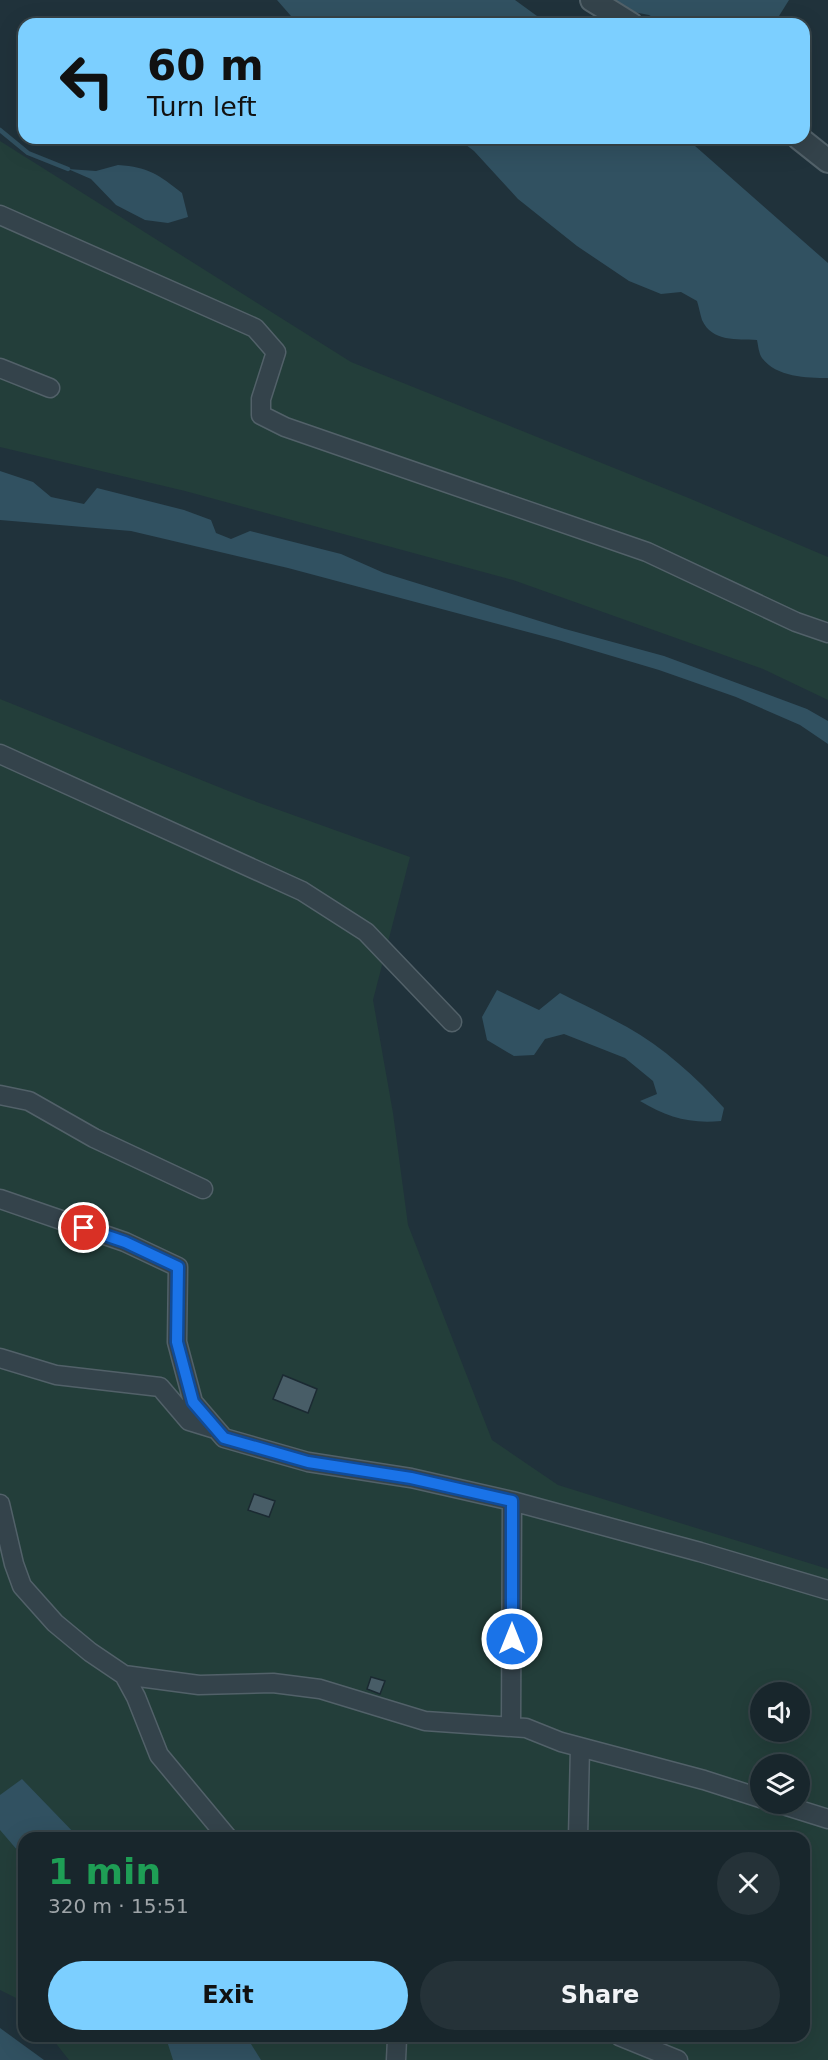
<!DOCTYPE html>
<html lang="en">
<head>
<meta charset="utf-8">
<style>
	body { margin:0; font-family:"DejaVu Sans",sans-serif; background:#253238; color:#f1f3f6; height:100vh; display:flex; flex-direction:column; font-size:22px; white-space:nowrap }
	* { box-sizing:border-box; margin:0 }
	p { font-size:20px; color:#9fa5a9 }
	.icon { flex:none; width:33px; height:33px; fill:none; stroke:currentColor; stroke-width:2; stroke-linecap:round; stroke-linejoin:round }
	.map { position:relative; flex:1; overflow:hidden }
	.sheet { position:absolute; left:18px; top:1832px; width:792px; height:210px; display:flex; flex-direction:column; background:#18262c; border-radius:18px; box-shadow:0 6px 24px #0002,0 0 0 2px #364348 }
	.sheet>* { flex:none }
	.hud { position:absolute; left:18px; top:18px; width:792px; height:126px; border-radius:18px; box-shadow:0 6px 24px #0002,0 0 0 2px #364348; background:#7ccfff; color:#111; overflow:hidden }
	.controls { position:absolute; left:750px; top:1682px; display:grid; gap:12px }
	.controls a { display:grid; place-items:center; width:60px; height:60px; border-radius:50%; background:#18262c; box-shadow:0 6px 24px #0002,0 0 0 2px #364348; font-size:30px }
	.pin { position:absolute; display:grid; place-items:center; width:51px; height:51px; color:#fff; margin:-26px; border:3px solid #fff; border-radius:50%; box-shadow:0 2px 6px #0007 }
	.me { position:absolute; width:66px; margin:-33px; rotate:0deg; stroke-linejoin:round; filter:drop-shadow(0 0 4px #0008) }
	.turn { display:flex; align-items:center; gap:21px; height:126px; padding:0 30px; font-size:27px }
	.turn .icon { width:78px; height:78px; stroke-width:2.5 }
	.turn b { display:block; font-size:42px; line-height:51px }
	.round { display:grid; place-items:center; flex:none; width:63px; height:63px; border-radius:32px; background:#253238 }
	.summary { display:flex; align-items:center; justify-content:space-between; height:102px; padding:0 30px }
	h1 { font-size:36px; font-weight:700; line-height:45px; color:#1e9e55 }
	.button { display:flex; gap:12px; margin-top:auto; padding:12px 30px }
	.button a { flex:1; height:69px; border-radius:36px; background:#7ccfff; color:#111; font-size:24px; font-weight:700; line-height:69px; text-align:center }
	.button a+a { background:#253238; color:#f1f3f6 }
	.map>svg:first-child { display:block }
</style>
</head>
<body>
<div class="map">
<svg width="828" height="2060" viewBox="0 0 828 2060">
	<rect width="100%" height="100%" fill="#20323b"/>
	<path fill="#233e3a" fill-rule="evenodd" d="M 0,141 L 351,362 L 691,499 L 828,557 L 828,700 L 763,669 L 513,580 L 185,491 L 0,447 Z
		M 0,699 L 246,798 L 410,857 L 373,1000 L 393,1113 L 408,1225 L 492,1440 L 558,1485 L 828,1569 L 828,2060 L 69,2060 L 50,2036 L 804,2036 L 804,1838 L 24,1838 L 24,2002 L 0,1990 ZM 760,1692 L 800,1692 L 800,1731 L 760,1731 ZM 760,1764 L 800,1764 L 800,1803 L 760,1803 Z"/>
	<path fill="#315161" d="M 277,0 L 515,0 L 548,24 L 298,24 Z
		M 606,0 L 789,0 L 774,24 L 664,24 L 649,15 L 618,9 Z
		M 457,138 L 686,138 L 828,263 L 828,378 C 807,378 776,377 762,358 C 759,354 758,345 757,340 C 737,339 712,342 702,320 C 700,314 699,307 697,301 L 681,292 L 661,294 L 629,281 L 577,246 L 518,199 L 474,151 Z
		M 118,165 C 149,167 159,175 182,193 L 188,217 L 168,223 L 145,220 L 116,205 L 91,179 L 68,169 L 96,171 Z
		M 0,471 L 33,482 L 51,497 L 84,504 L 97,488 L 184,510 L 211,520 L 216,533 L 231,539 L 250,531 L 341,554 L 384,573 L 565,629 L 664,656 L 807,709 L 828,721 L 828,744 L 800,725 L 736,697 L 659,670 L 558,640 L 288,568 L 131,531 L 0,520 Z
		M 497,990 L 539,1010 L 560,993 C 582,1004 605,1015 627,1027 C 663,1047 696,1077 724,1108 L 721,1121 C 689,1124 667,1117 640,1101 L 657,1094 L 653,1081 L 625,1058 L 564,1034 L 545,1039 L 534,1055 L 514,1056 L 487,1040 L 482,1017 Z
		M 22,1779 L 78,1837 L 24,1838 L 24,1858 L 0,1830 L 0,1795 Z
		M 0,2028 L 44,2060 L 0,2060 Z
		M 163,2036 L 246,2036 L 261,2060 L 173,2060 L 167,2041 Z"/>
	<g fill="none" stroke-linecap="round" stroke-linejoin="round">
		<path stroke="#315161" stroke-width="4.5" d="M 0,130 L 28,153 L 68,169"/>
	</g>
	<path fill="#485d67" stroke="#1b2a32" stroke-width="1.5" d="M 283,1375 L 317,1389 L 308,1413 L 273,1399 Z
		M 254,1494 L 275,1501 L 269,1517 L 248,1510 Z
		M 371,1677 L 385,1681 L 380,1694 L 367,1689 Z"/>
	<g fill="none" stroke-linecap="round" stroke-linejoin="round">
		<g stroke="#526169" stroke-width="21">
			<path id="minor" d="M 0,215 L 255,328 L 276,352 L 261,399 L 261,415 L 285,427 L 647,552 L 796,622 L 828,633
				M 0,368 L 50,388
				M 0,754 L 302,891 L 366,932 L 452,1022
				M 0,1095 L 29,1101 L 94,1138 L 203,1189
				M 0,1199 L 125,1242 L 178,1267 L 177,1342 L 193,1402 L 224,1438 L 308,1462 L 411,1478 L 512,1501 L 700,1552 L 828,1590
				M 0,1358 L 56,1375 L 160,1387 L 189,1421 L 215,1429
				M 0,1504 L 14,1564 L 22,1586 L 55,1623 L 90,1652 L 124,1675 L 136,1697 L 159,1755 L 228,1838
				M 124,1675 L 199,1685 L 273,1683 L 320,1689 L 425,1721 L 526,1728 L 561,1742 L 704,1780 L 760,1798
				M 511,1727 L 512,1501
				M 777,1803 L 828,1819
				M 578,1838 L 580,1747
				M 396,2036 L 397,2039 L 396,2060
				M 619,2036 L 678,2060"/>
		</g>
		<g stroke="#526169" stroke-width="26">
			<path id="tertiary" d="M 592,0 L 631,24
				M 799,138 L 828,161"/>
		</g>
		<use href="#minor" stroke="#34434b" stroke-width="18"/>
		<use href="#tertiary" stroke="#34434b" stroke-width="22"/>
	</g>
	<g fill="none" stroke-linecap="round" stroke-linejoin="round">
		<g stroke="#114b97" stroke-width="15">
			<path id="route" d="M 84,1228 L 125,1242 L 178,1267 L 177,1342 L 193,1402 L 224,1438 L 308,1462 L 411,1478 L 512,1501 L 512,1639"/>
		</g>
		<use href="#route" stroke="#1a73e8" stroke-width="10"/>
	</g>
</svg>
<div class="controls">
<a><svg class="icon" aria-label="sound" viewBox="0 0 24 24"><path d="M4 9h4l5-4v14l-5-4H4zM17 9q2 3 0 6"/></svg></a>
<a><svg class="icon" aria-label="layers" viewBox="0 0 24 24"><path d="M12 4l9 5-9 5-9-5zM3 14l9 5 9-5"/></svg></a>
</div>
<div class="pin" style="left:84px;top:1228px;background:#d93025"><svg class="icon" aria-label="arrive" viewBox="0 0 24 24"><path d="M6 21V4h12l-3 4 3 4H6"/></svg></div>
<svg class="me" style="left:512px;top:1639px" viewBox="-20 -20 40 40"><circle r="17" fill="#1a73e8" stroke="#fff" stroke-width="3"/><path d="M0-11L8 9 0 5-8 9z" fill="#fff"/></svg>
<div class="hud">
<div class="turn"><svg class="icon" aria-label="left" viewBox="0 0 24 24"><path d="M17 20v-9H6M10 6l-5 5 5 5"/></svg><div><b>60 m</b>Turn left</div></div>
</div>
<section class="sheet">
<div class="summary"><div><h1>1 min</h1><p>320 m · 15:51</p></div><a class="round"><svg class="icon" aria-label="close" viewBox="0 0 24 24"><path d="M6 6l12 12M18 6L6 18"/></svg></a></div>
<div class="button"><a>Exit</a><a>Share</a></div>
</section>
</div>
</body>
</html>
